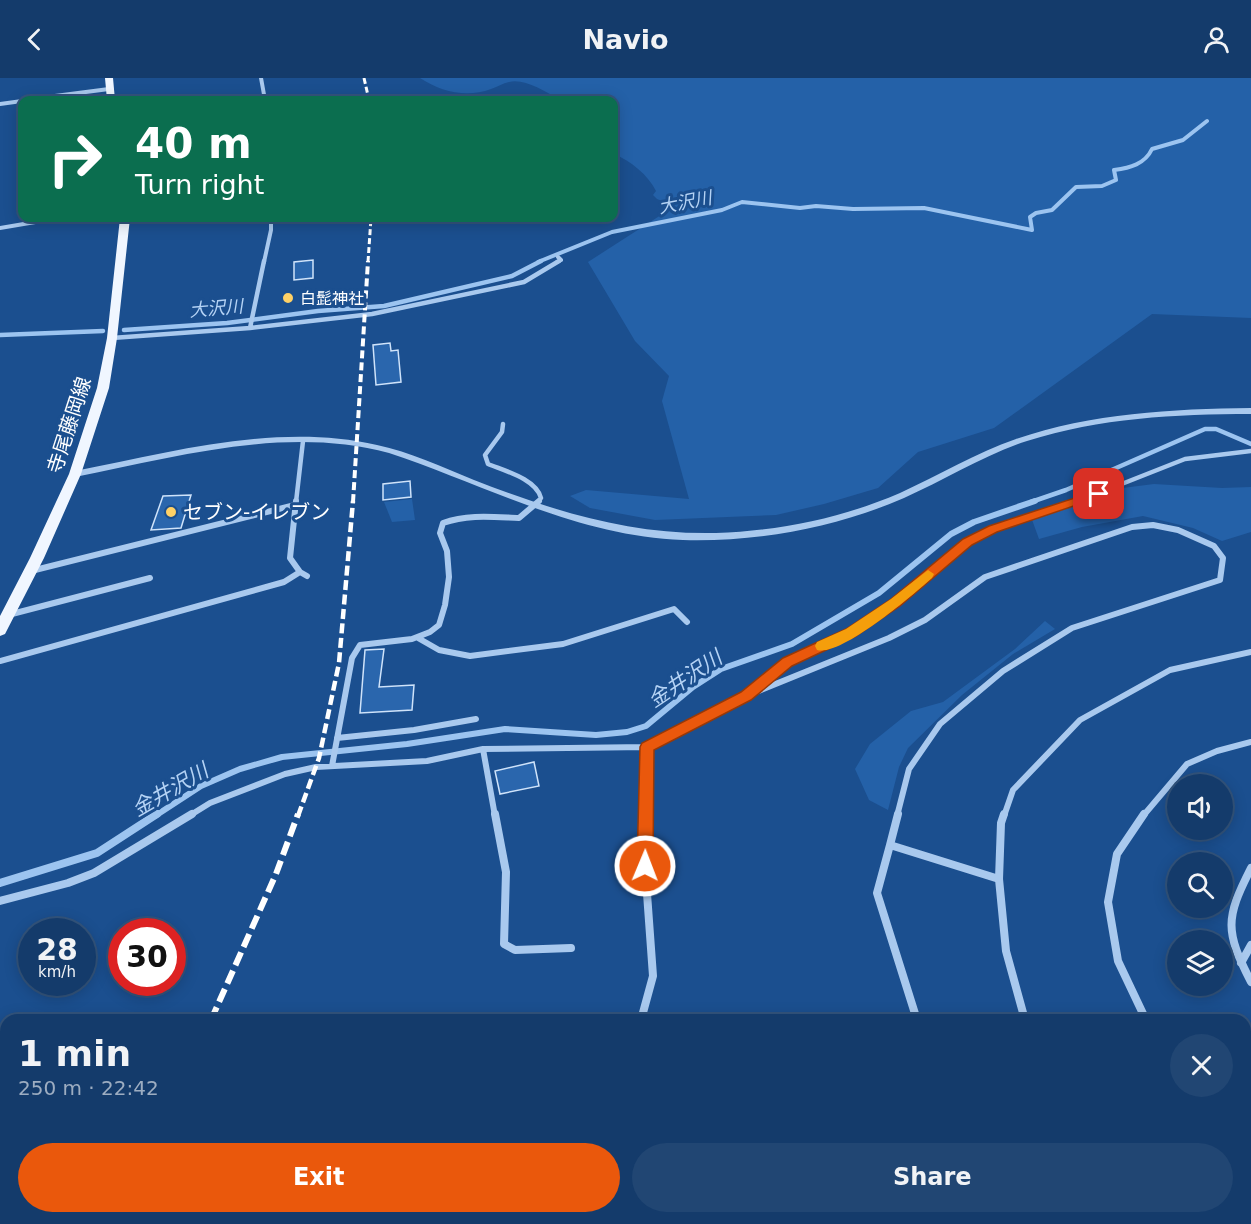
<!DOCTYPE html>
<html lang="en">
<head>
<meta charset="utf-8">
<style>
	body { margin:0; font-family:"DejaVu Sans","Noto Sans JP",sans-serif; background:#214673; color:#f1f3f6; height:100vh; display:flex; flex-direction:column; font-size:22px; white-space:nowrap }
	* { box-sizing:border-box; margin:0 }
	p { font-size:20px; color:#9dadc1 }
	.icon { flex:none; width:33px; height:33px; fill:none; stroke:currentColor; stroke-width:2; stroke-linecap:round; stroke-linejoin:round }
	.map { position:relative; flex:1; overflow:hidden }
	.drawer { position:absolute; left:0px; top:936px; width:1251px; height:210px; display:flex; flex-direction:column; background:#143b6b; border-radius:18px 18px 0 0; box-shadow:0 3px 15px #0003,0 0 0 2px #33557e }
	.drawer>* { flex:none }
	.banner { position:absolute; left:18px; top:18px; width:600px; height:126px; border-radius:12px; box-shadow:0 3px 15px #0003,0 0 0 2px #33557e; background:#0b6e4f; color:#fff; overflow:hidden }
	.buttons { position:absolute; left:1167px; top:696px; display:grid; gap:12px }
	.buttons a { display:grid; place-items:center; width:66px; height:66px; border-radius:50%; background:#143b6b; box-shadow:0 3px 15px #0003,0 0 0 2px #33557e; font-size:30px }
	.speed { position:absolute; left:18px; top:840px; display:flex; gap:12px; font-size:30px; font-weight:700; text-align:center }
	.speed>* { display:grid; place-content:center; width:78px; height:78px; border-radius:50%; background:#143b6b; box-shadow:0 3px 15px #0003,0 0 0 2px #33557e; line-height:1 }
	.speed small { font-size:15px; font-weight:400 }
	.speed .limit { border:9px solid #d22; background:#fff; color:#111 }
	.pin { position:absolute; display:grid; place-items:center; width:51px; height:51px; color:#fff; margin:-26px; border-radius:12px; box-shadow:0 3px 9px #0006 }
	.me { position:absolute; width:66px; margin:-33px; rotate:1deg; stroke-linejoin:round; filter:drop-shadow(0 0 4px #0008) }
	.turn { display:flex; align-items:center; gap:21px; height:126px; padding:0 18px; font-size:27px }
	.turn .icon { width:78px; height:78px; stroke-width:2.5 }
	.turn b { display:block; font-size:42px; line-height:51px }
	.round { display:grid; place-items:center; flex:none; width:63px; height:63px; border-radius:32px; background:#214673 }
	.headline { display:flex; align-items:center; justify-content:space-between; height:102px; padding:0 18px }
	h1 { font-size:36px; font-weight:700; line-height:45px }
	.primary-button { display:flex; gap:12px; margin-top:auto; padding:12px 18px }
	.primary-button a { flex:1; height:69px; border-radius:36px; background:#ea580c; color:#fff; font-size:24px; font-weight:700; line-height:69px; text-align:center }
	.primary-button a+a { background:#214673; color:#f1f3f6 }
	header { display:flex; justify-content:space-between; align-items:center; height:78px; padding:0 18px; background:#143b6b; font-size:27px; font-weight:700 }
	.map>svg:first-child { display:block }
</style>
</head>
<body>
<header><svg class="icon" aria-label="back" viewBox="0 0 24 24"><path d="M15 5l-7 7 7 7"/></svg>Navio<svg class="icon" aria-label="person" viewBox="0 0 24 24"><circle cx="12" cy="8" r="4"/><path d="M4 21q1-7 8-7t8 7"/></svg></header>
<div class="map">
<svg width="1251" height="1146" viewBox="0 0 1251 1146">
	<rect width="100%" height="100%" fill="#1b4f8f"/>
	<path fill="#2461a8" d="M 420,0 L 1251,0 L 1251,240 L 1152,236 L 994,350 L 918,374 L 878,410 L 824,426 L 776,437 L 655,442 L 590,430 L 570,418 L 586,412 L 689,421 L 662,323 L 669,298 L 635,263 L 588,184 L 675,128 L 657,121 L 653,117 L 656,113 C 648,97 631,83 614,76 L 614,22 L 557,22 L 557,20 C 544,13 524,0 509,4 C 503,5 497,9 491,11 C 467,20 441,14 420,0 Z
		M 1154,406 L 1222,410 L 1251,409 L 1251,454 L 1222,463 L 1193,450 L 1143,438 L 1082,449 L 1039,461 L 1031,439 L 1099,413 Z
		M 412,421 L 415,442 L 392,444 L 384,424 Z
		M 1045,543 L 1055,551 L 1013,576 L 962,617 L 908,670 L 899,689 L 888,732 L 869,722 L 855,691 L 870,666 L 911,633 L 943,624 L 1015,571 Z"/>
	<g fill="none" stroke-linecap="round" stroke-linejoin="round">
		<path stroke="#9cc4f0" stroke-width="4" d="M 538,184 L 612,154 L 722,132 L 742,124 L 800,130 L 816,128 L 853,131 L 924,130 L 1032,152 L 1030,139 L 1036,135 L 1052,132 L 1076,109 L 1102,108 L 1116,102 L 1114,92 C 1130,90 1145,86 1152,71 L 1183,62 L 1207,43"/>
		<path stroke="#9cc4f0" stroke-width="4.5" d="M 124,252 L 227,245 L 318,233 L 384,228 L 512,198 L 541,183
			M 0,257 L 103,253
			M 1031,424 L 1066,412 L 1205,351 L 1216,351 L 1251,366"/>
		<path stroke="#9cc4f0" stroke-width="6" d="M 155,738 L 201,708 L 240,691 L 282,679 L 407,666 L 505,651 L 596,657 L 627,654 L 646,648 L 693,609 L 721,591 L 792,566 L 879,515 L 951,456 L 974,444 L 1035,423"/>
		<path stroke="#9cc4f0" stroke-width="8" d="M 0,805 L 97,775 L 157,736"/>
	</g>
	<path fill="#2a66ad" stroke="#cfe3fa" stroke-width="1.5" d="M 313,182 L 313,200 L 294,202 L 294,184 Z
		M 390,265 L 391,273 L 398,272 L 401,304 L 376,307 L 373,267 Z
		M 410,403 L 411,419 L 383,422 L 383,406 Z
		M 191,417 L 181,450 L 151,452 L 163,418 Z
		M 384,571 L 379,609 L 414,607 L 412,632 L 360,635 L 365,572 Z
		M 534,684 L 539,708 L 500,716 L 495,693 Z"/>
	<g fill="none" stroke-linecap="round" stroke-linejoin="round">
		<path stroke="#a9c9ee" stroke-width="4" d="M 261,0 L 265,22
			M 24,22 L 109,11
			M 0,26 L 22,23
			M 0,150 L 59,140
			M 264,184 L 271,152 L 271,140
			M 557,184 L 561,182 L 558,179"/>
		<path stroke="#a9c9ee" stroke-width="4.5" d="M 250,250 L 264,183
			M 112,260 L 250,250 L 372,236 L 524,204 L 559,183
			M 503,346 L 502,354 L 485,377 L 488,386 C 505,393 536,401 541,420 L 538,424
			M 296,424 L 303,363
			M 1076,424 L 1185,381 L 1251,373"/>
		<path stroke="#a9c9ee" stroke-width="6" d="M 296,423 L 290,480 L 300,494 L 307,498
			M 31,493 L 295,427
			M 8,537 L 150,500
			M 418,560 L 439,572 L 470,578 L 563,566 L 674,531 L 687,544
			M 0,583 L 284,504 L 300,494
			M 752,613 L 788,584 L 851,555 L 896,525 L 967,464 L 993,451 L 1080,423
			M 337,660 L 414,652 L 476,641
			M 483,671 L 495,738
			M 332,688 L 352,580 L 360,567 L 412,561 L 430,554 L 439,547 L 445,527 L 449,499 L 447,473 L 440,455 L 443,445 C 468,436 493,439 519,440 L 539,423
			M 189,738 L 210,725 L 285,696 L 316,689 L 427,683 L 483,671 L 647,669 L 746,618 L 889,560 L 925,542 L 985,499 L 1132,449 L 1153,447 L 1178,452 L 1214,468 L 1223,480 L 1220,502 L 1072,550 L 1003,593 L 940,646 L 909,691 L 897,738
			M 646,738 L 647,669
			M 1004,738 L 1013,712 L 1080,642 L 1170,592 L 1251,574
			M 1143,738 L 1187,686 L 1217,673 L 1251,664"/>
		<path stroke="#a9c9ee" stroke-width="8" d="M 495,736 L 506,794 L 504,866 L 515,872 L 571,870
			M 898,736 L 890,767 L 999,801
			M 1004,736 L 1001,745 L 999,801 L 1006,873 L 1025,942
			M 1144,736 L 1117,776 L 1108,824 L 1118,883 L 1146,942
			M 890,767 L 877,815 L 917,942
			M 1251,790 C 1225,841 1225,853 1251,904
			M 0,823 L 68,805 L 94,795 L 192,736
			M 1241,885 L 1251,867
			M 641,942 L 653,898 L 645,788 L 646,736
			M 1245,1099 L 1251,1108
			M 984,1140 L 986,1146
			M 1141,1140 L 1145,1146
			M 583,1146 L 584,1140"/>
		<path fill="#a9c9ee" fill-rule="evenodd" d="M 1251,330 L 1251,336 C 1175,336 1100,340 1027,363 C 984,377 945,402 904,420 C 835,450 758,464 683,462 C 576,458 488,408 389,375 C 286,347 176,379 75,399 L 71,396 L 75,393 C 172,374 278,344 377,367 C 410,374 442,389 474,402 C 554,433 629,457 716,455 C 779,453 842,440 900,415 C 939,397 976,375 1016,361 C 1092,335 1172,331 1251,330 Z"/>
		<path fill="#f0f6ff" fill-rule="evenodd" d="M 105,0 L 113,0 L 115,22 L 107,22 Z
			M 120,140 L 130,140 L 117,260 L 109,310 L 81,396 L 44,480 L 5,556 L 0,558 L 0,538 L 30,480 L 69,396 L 97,310 L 107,260 Z"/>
		<path stroke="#fff" stroke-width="3" stroke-dasharray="6 3" stroke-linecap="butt" d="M 364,0 L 369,22
			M 368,184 L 371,140"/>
		<path stroke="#fff" stroke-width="4" stroke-dasharray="8 4" stroke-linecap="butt" d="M 353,424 L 368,183"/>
		<path stroke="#fff" stroke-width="4.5" stroke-dasharray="10 4.5" stroke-linecap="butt" d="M 298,738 L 319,680 L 339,585 L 353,423"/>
		<path stroke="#fff" stroke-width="6" stroke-dasharray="14 6" stroke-linecap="butt" d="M 211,942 L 276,796 L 298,736
			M 120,1146 L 123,1140"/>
	</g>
	<path fill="#ea580c" stroke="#983908" stroke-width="1.5" d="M 1099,412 L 1105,416 L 1103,418 L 997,454 L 972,467 L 900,528 L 856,558 L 792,588 L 751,622 L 654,672 L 653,788 L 651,793 L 645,795 L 640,793 L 637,788 L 640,669 L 642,665 L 741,614 L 783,580 L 846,551 L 891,521 L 963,461 L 989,448 Z"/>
	<path fill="#f59e0b" d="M 928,492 L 934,496 L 932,500 C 914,516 841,579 817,572 L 815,568 L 817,564 L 846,551 L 891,521 Z"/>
	<g fill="#ffd166" stroke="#1b4f8f" stroke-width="2">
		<circle cx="288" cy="220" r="6"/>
		<circle cx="171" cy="434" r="6"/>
	</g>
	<g text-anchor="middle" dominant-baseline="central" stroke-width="6" stroke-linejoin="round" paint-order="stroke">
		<g font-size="16" fill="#fff" stroke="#1b4f8f" text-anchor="start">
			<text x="300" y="220">白髭神社</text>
		</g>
		<g font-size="18" font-style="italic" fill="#b5d3f5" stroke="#1b4f8f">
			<text transform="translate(685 124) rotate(-11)">大沢川</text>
			<text transform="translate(216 230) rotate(-5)">大沢川</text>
		</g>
		<g font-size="20" fill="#fff" stroke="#1b4f8f">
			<text transform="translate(69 347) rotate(-72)">寺尾藤岡線</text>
		</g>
		<g font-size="20" fill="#fff" stroke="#1b4f8f" text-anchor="start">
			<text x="183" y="434">セブン-イレブン</text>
		</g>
		<g font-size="21" font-style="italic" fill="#b5d3f5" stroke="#1b4f8f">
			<text transform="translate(685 601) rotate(-34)">金井沢川</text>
			<text transform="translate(170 712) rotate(-30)">金井沢川</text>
		</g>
	</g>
</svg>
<div class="buttons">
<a><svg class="icon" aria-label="sound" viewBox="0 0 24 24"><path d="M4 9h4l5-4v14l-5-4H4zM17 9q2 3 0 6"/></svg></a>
<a><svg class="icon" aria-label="search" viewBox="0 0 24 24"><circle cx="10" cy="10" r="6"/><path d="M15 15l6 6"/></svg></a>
<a><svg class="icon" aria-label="layers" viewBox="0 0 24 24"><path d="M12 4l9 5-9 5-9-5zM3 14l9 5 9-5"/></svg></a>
</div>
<div class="speed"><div>28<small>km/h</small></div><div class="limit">30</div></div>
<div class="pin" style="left:1099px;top:416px;background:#d93025"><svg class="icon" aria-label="arrive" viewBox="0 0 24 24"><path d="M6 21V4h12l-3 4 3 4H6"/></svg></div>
<svg class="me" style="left:645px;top:788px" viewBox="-20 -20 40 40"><circle r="17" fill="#ea580c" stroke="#fff" stroke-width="3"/><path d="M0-11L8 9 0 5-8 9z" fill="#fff"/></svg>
<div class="banner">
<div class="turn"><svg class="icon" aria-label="right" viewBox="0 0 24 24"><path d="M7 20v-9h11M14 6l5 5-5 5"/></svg><div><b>40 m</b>Turn right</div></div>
</div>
<section class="drawer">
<div class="headline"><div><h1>1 min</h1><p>250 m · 22:42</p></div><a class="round"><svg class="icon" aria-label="close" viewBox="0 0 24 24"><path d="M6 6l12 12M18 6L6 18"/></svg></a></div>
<div class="primary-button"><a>Exit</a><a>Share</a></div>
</section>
</div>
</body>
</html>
